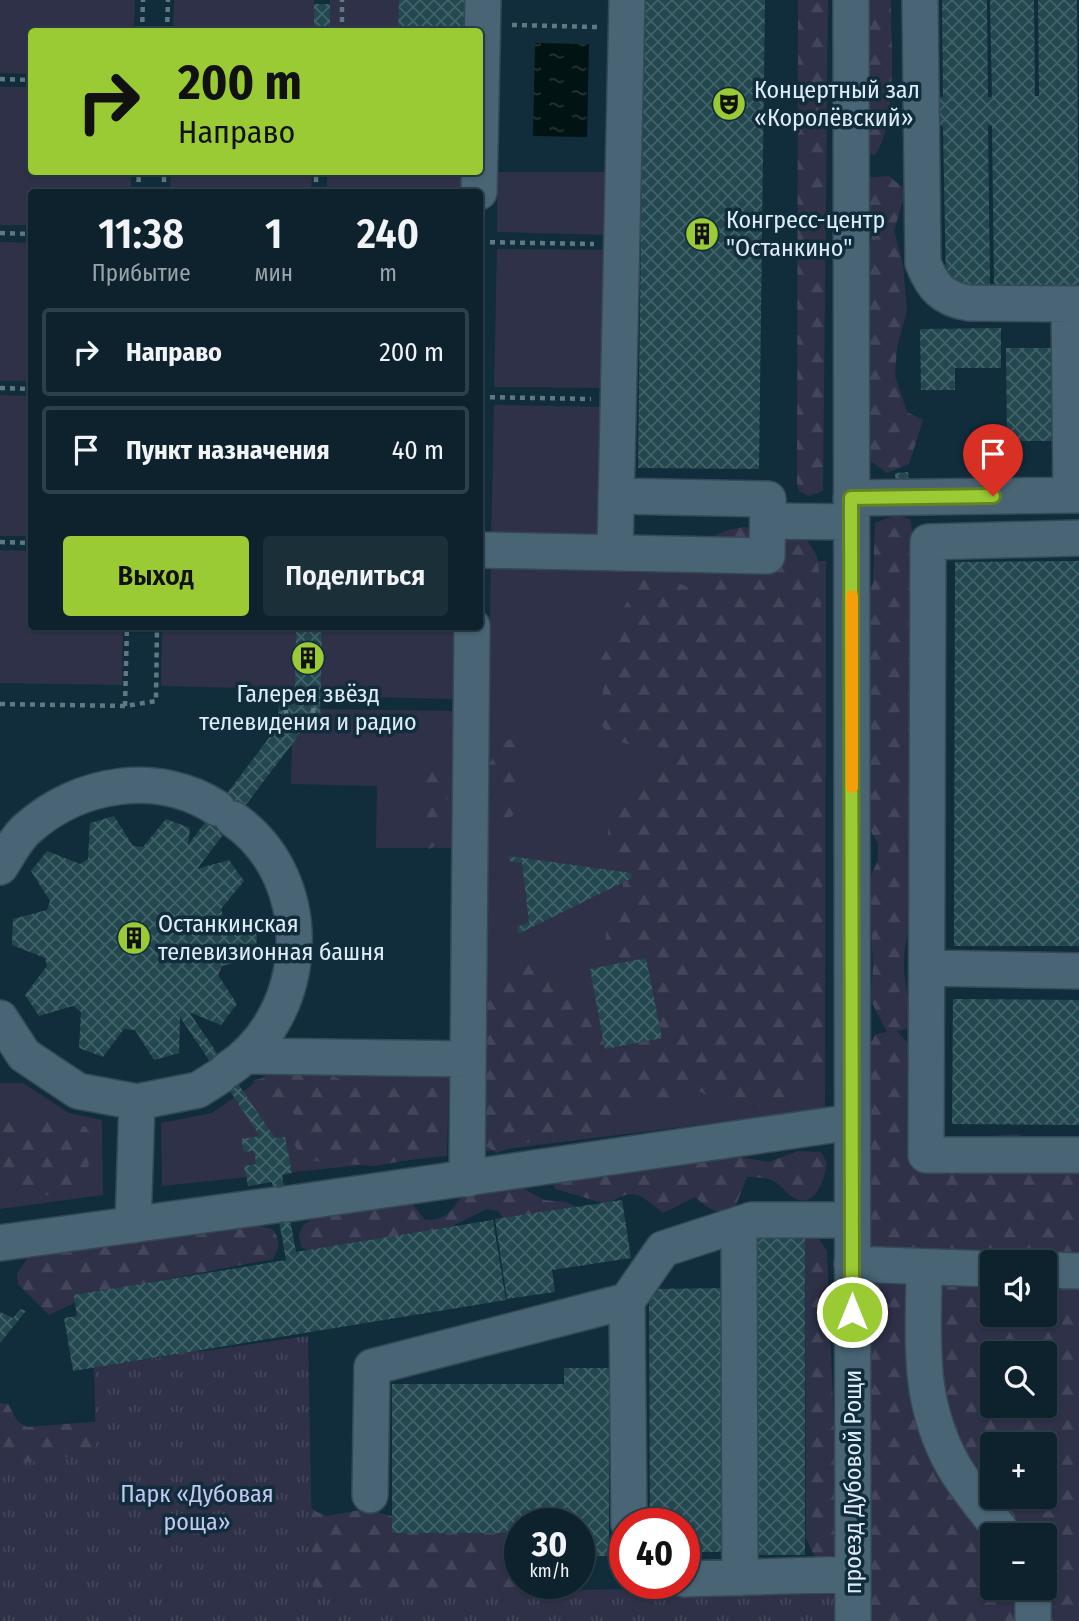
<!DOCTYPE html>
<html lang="ru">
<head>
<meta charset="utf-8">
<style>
	body { margin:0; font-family:"Fira Sans Condensed",sans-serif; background:#1b2f39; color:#f1f3f6; height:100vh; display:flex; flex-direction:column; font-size:26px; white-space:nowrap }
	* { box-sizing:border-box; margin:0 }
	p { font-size:23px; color:#9aa4aa }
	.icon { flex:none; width:38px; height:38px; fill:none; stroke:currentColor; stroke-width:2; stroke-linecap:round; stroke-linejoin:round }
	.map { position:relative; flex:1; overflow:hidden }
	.panel { position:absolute; left:28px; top:189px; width:455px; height:441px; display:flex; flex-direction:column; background:#0d222d; border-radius:7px; box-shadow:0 2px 5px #0004,0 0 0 2px #2d3f49 }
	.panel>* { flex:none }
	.hud { position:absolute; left:28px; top:28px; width:455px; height:147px; border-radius:7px; box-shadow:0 2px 5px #0004,0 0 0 2px #2d3f49; background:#9acb34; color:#111; overflow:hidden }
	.buttons { position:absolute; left:980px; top:1250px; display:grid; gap:14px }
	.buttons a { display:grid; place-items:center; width:77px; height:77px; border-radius:7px; background:#0d222d; box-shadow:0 2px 5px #0004,0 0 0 2px #2d3f49; font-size:35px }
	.speed { position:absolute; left:504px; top:1508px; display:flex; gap:14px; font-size:35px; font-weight:700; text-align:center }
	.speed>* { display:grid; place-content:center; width:91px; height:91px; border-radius:50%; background:#0d222d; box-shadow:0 2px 5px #0004,0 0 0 2px #2d3f49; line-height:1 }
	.speed small { font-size:18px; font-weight:400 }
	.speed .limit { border:10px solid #d22; background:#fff; color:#111 }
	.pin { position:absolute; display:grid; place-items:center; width:60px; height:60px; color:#fff; margin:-72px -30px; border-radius:50% 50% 50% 0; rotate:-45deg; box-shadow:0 0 7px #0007 }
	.pin .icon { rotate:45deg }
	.me { position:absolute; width:77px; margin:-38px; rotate:0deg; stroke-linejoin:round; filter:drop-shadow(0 0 5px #0008) }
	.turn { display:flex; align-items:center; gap:24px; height:147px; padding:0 35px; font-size:32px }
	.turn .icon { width:91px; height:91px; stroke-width:2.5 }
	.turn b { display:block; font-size:49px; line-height:60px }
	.eta { display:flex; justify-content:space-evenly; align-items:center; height:119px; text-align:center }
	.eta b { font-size:42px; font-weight:600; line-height:49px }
	.primary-button { display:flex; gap:14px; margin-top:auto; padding:14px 35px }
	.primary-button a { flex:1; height:80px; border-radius:7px; background:#9acb34; color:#111; font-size:28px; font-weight:600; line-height:80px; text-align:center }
	.primary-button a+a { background:#1b2f39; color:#f1f3f6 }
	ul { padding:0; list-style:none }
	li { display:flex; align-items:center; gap:21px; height:88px; margin:0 14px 10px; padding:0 21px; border:4px solid #2d3f49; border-radius:7px }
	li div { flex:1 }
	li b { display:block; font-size:26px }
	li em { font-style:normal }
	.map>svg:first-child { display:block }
</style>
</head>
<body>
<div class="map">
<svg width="1079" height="1621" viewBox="0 0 1079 1621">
	<defs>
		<pattern id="forest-firs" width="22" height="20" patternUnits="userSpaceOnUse" patternTransform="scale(1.75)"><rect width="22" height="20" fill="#2f3149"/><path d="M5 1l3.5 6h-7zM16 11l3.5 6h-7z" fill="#43455b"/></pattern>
		<pattern id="park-tufts" width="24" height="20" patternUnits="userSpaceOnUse" patternTransform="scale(1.75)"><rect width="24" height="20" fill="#2f3149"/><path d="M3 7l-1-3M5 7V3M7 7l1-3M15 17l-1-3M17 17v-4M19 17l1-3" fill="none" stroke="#43455b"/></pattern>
		<pattern id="water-ripples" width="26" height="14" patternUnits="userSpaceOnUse" patternTransform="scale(1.75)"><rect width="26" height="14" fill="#011312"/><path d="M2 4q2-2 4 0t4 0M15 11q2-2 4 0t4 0" fill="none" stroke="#263635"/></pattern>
		<pattern id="building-cross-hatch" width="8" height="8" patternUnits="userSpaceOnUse" patternTransform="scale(1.75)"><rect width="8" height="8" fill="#22474e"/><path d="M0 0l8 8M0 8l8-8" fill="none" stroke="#426268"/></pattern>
	</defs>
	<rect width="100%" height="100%" fill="#112d3c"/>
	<path fill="#2f3149" d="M 0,0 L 135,0 L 134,31 L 32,32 L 31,74 L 0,73 Z
		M 174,0 L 314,0 L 314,31 L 173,32 Z
		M 330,0 L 467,0 L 466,31 L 330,32 Z
		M 0,87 L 31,87 L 32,172 L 131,172 L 131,192 L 32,192 L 31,225 L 0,225 Z
		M 171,172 L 312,172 L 311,192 L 170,192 Z
		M 327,172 L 464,172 L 464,192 L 327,192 Z
		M 498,172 L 612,172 L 611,235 L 497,232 Z
		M 0,242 L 31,243 L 31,381 L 0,381 Z
		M 497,249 L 611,250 L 609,388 L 494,387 Z
		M 0,395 L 31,396 L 31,536 L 0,536 Z
		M 494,405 L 610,407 L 608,546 L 491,545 Z
		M 0,550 L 31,551 L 32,626 L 123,627 L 122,685 L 0,683 Z
		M 491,559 L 826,561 L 825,1109 L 481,1152 Z
		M 162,627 L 296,627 L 295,689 L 161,686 Z
		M 322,627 L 457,627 L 455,699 L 320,696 Z
		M 320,709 L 455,711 L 453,848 L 376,848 L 377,786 L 291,784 L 292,744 Z
		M 270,1072 L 449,1074 L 447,1156 L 162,1186 L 161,1123 L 212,1113 Z
		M 0,1083 L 23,1083 L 69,1113 L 102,1120 L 103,1195 L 0,1209 Z"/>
	<path fill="url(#forest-firs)" fill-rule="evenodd" d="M 798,0 L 828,0 L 823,491 L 808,496 L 799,491 L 797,483 Z
		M 861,0 L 891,0 C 891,41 898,122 875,155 L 862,152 Z
		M 889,176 L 903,188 L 904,197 L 894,231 L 903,265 L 907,310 L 897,347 L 895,376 L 907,412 L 923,420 L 909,464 L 887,473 L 859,452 L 858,294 L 872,236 L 865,223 L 864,178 Z
		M 898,514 L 910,520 L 914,538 L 909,931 C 896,973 912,989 909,1029 L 897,1031 L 910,1046 L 925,1141 L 1017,1134 L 1079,1158 L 1079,1621 L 864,1621 L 859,1547 L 871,1504 L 860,1414 L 866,1051 L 876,1034 L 887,1032 L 871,1001 L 873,965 L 871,925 L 864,910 L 864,892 L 878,860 L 878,843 L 860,814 L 867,599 L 873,583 L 875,523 ZM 992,1262 L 1045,1262 L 1045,1314 L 992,1314 ZM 992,1353 L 1045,1353 L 1045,1405 L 992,1405 ZM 992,1444 L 1045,1444 L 1045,1496 L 992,1496 ZM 992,1535 L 1045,1535 L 1045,1587 L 992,1587 Z
		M 744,527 L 805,537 L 817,556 L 821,588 L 823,1074 L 810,1094 C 769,1112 724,1109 687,1084 L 679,1087 L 670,1099 L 640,1100 L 610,1131 L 532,1141 L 496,1153 L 485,1145 L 482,1009 C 489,978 499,981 517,957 L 532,957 L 547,972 L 550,987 L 562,998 L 584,1001 L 602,1014 L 614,973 C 599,942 606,915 623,887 C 623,856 595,850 615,810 C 623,796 670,774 656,755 C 650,747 623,746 612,737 C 607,733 602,725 598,720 L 604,685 L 601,659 L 613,639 L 621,612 L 645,572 L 650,568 L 672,568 L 678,583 L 690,588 C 715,555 687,536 744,527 Z
		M 513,738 L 520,751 L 518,774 L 524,805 L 506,821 L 493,816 L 497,788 L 488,767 L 500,743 Z
		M 434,764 L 442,766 C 454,787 443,819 442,842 L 429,849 L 424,844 L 427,823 L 423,780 Z
		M 297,1072 L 328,1072 L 347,1085 L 378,1089 L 384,1085 L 407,1088 L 434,1078 L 441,1082 L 443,1089 L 440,1141 L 415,1159 L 374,1166 L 302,1160 L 289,1133 L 295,1120 L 294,1113 L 265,1107 L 253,1088 L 254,1080 Z
		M 34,1115 L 86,1127 L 90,1133 L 88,1177 L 81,1190 C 53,1193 25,1203 0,1187 L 0,1141 L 5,1124 Z
		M 798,1151 L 821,1152 L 827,1163 C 824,1179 815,1213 791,1196 C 784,1190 778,1182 769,1179 C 763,1177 754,1178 747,1177 L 734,1210 C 716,1215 709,1209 695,1197 L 663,1213 C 638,1194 636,1187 607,1204 L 555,1189 L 552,1178 L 673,1161 L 739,1157 L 769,1162 Z
		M 517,1185 L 544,1200 L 566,1202 L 575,1206 L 579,1229 L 504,1219 L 498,1211 L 487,1209 L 446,1229 L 310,1251 L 301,1247 L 299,1235 L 303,1225 L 338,1202 L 411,1202 L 424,1219 C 446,1223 453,1208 465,1192 Z
		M 251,1224 L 272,1229 C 281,1240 280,1247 273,1259 L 95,1293 L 49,1315 L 18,1284 L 17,1274 L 29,1256 Z
		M 805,1232 L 815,1234 L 827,1251 L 836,1481 L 847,1551 L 823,1559 L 814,1555 L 806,1538 Z
		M 193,1351 L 227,1352 L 277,1486 L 317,1512 L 327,1516 L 366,1509 L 403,1519 L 533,1520 L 538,1524 L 520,1524 L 520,1584 L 540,1584 L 542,1602 L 306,1599 L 313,1591 L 310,1580 L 0,1621 L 0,1403 L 8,1404 L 18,1422 L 27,1427 L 103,1421 L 154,1377 L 162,1357 Z"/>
	<path fill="url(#park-tufts)" d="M 308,1336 L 313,1594 L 826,1586 L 837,1590 L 842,1621 L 0,1621 L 0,1466 L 96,1453 L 94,1367 Z"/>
	<path fill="url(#water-ripples)" d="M 535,43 L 589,44 L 587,137 L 533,136 Z"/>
	<path fill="url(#building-cross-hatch)" d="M 399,0 L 467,0 L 466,32 L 398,32 Z
		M 644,0 L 765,0 L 759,469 L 638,468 Z
		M 942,0 L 987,0 L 988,97 L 992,97 L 990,0 L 1034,0 L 1035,96 L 1039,96 L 1038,0 L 1077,0 L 1079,287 L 994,288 L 992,126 L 988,125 L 990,288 L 946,289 L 943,126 L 936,126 L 936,97 L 943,97 Z
		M 314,4 L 330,4 L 330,32 L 314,32 Z
		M 1001,328 L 1001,368 L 955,368 L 955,390 L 921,390 L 920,329 Z
		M 1006,348 L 1057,348 L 1058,441 L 1007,441 Z
		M 908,472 L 909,484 L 896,484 L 895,473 Z
		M 1079,561 L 1079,946 L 954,946 L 955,562 Z
		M 296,626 L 322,626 L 320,727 L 305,727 L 197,869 L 229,860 L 244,881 L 221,909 L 224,919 L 257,931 L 256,957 L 222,966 L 218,975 L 237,1004 L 221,1025 L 189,1012 L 275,1138 L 285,1137 L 292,1173 L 282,1175 L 296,1252 L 493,1220 L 506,1300 L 73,1371 L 64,1318 L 77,1316 L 74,1295 L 286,1260 L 272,1182 L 248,1186 L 244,1166 L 256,1164 L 254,1151 L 244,1152 L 241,1139 L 260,1136 L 180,1017 L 179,1053 L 154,1060 L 135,1030 L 124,1029 L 103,1057 L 79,1048 L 81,1012 L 73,1006 L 39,1016 L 25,995 L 47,966 L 45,958 L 12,945 L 13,919 L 47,910 L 50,901 L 31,871 L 47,851 L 80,864 L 88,859 L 90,823 L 114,816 L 133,846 L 143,847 L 166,819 L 190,828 L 188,845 L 278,726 L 279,688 L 295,689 Z
		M 509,856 L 631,873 L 632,878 L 518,934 L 517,927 L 529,922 L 522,863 L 510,861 Z
		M 646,958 L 662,1038 L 605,1049 L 590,969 Z
		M 953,999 L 1079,1000 L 1079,1125 L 952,1124 Z
		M 622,1200 L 631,1258 L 552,1270 L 555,1292 L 507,1299 L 495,1219 Z
		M 753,1232 L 805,1232 L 805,1555 L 753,1555 Z
		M 725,1288 L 727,1552 L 684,1552 L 684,1524 L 650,1524 L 649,1289 Z
		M 21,1309 L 26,1311 L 0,1343 L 0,1312 L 13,1318 Z
		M 564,1368 L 609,1368 L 609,1556 L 579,1556 L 579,1524 L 520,1524 L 520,1533 L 392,1533 L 392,1384 L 564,1384 Z"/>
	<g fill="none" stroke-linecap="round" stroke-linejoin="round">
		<g stroke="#354855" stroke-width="38">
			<path id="minor" d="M 851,0 L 853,1621
				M 920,0 L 923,263 C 932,286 942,299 969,303 L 1079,304
				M 479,192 L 483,0
				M 1069,304 L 1071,495
				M 851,498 L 1079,495
				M 768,521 L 851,522
				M 1079,538 L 928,542 L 926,1155 L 1079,1155
				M 480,550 L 767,556 L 768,499 L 616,496
				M 615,553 L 627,0
				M 0,867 C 8,855 17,837 28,828 C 80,782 158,770 217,808
				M 927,968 L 1079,971
				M 0,1018 L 24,1055 L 78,1091 L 137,1102 L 198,1090 L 220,1076
				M 249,1056 L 468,1059
				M 227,1070 C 312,1015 319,878 233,819
				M 467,1179 L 472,626
				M 287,1204 L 852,1122
				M 739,1224 L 740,1578
				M 133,1225 L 137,1102
				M 0,1243 L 276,1205
				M 852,1264 L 992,1269
				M 924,1267 C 924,1339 916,1399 953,1465 C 967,1490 988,1512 1004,1535
				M 1045,1270 L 1079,1271
				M 627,1301 L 629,1524
				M 370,1495 L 372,1367 L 627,1301 L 663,1249 L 752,1220 L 852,1220
				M 684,1579 L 853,1574
				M 1033,1587 L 1033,1621"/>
		</g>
		<path stroke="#607784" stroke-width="4.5" stroke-dasharray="5 5" stroke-linecap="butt" d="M 512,25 L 597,27
			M 330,29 L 342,29
			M 142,32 L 143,0
			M 167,32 L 168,0
			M 342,32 L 342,0
			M 0,79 L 32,80
			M 138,192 L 139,172
			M 164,192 L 164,172
			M 316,192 L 316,172
			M 0,233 L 32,234
			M 480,242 L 594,244
			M 0,388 L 32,389
			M 480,397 L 591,399
			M 0,542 L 32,543
			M 286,695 L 314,696 L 313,718 L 286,718 Z
			M 0,704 L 125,706 L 156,701 L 157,626
			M 125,706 L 127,626"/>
		<use href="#minor" stroke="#486475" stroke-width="35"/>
	</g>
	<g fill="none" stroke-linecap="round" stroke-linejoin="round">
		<g stroke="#648422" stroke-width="18">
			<path id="route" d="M 852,1312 L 851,498 L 993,496"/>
		</g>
		<use href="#route" stroke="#9acb34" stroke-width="12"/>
		<path stroke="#f59e0b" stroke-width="12" d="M 852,596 L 852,787"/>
	</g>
	<defs>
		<g id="theatre-disc" transform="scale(1.75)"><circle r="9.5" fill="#9acb34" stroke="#112d3c"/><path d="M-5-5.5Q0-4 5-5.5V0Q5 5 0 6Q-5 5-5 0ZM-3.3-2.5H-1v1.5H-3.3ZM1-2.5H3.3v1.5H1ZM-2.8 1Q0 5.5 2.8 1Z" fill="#111"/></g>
		<g id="building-disc" transform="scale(1.75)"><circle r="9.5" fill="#9acb34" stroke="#112d3c"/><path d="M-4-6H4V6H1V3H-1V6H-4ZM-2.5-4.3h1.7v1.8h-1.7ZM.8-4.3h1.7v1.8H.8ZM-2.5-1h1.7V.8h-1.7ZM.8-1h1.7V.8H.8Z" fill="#111"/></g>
	</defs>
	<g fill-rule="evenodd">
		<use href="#theatre-disc" x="729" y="104"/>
		<use href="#building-disc" x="702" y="234"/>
		<use href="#building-disc" x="308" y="658"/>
		<use href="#building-disc" x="134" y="938"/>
	</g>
	<g text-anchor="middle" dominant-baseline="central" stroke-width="7" stroke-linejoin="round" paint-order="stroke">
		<g font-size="24" fill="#ddecf7" stroke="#112d3c" text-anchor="start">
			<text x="754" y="90">Концертный зал<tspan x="754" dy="28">«Королёвский»</tspan></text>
			<text x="726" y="220">Конгресс-центр<tspan x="726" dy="28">"Останкино"</tspan></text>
			<text x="308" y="694" text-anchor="middle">Галерея звёзд<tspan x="308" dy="28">телевидения и радио</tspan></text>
			<text x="158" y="924">Останкинская<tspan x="158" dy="28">телевизионная башня</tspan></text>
		</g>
		<g font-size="24" fill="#ddecf7" stroke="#112d3c">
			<text transform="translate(853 1482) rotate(-90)">проезд Дубовой Рощи</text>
		</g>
		<g font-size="24" fill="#c2c8f2" stroke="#112d3c">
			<text x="197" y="1494">Парк «Дубовая<tspan x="197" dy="28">роща»</tspan></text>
		</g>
	</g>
</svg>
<div class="buttons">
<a><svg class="icon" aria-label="sound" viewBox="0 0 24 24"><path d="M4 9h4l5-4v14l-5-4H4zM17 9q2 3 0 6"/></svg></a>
<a><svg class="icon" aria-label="search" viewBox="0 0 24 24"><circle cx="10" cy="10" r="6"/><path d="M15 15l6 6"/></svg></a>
<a>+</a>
<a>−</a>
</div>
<div class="speed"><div>30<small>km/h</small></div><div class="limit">40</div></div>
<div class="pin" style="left:993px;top:496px;background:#d93025"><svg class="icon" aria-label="arrive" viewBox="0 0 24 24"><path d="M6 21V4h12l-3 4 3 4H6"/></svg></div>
<svg class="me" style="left:852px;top:1312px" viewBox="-20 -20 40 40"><circle r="17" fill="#9acb34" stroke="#fff" stroke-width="3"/><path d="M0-11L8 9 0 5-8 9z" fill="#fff"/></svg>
<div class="hud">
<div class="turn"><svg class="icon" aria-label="right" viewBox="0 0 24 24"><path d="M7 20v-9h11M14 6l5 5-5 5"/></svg><div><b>200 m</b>Направо</div></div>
</div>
<section class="panel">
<div class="eta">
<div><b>11:38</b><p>Прибытие</p></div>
<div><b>1</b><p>мин</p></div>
<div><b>240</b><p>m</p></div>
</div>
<ul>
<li><svg class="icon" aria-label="right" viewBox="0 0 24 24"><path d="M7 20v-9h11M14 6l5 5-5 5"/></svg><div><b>Направо</b></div><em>200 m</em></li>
<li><svg class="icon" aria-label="arrive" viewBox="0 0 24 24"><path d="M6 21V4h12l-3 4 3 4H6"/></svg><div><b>Пункт назначения</b></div><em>40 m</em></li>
</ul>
<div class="primary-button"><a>Выход</a><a>Поделиться</a></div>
</section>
</div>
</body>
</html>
